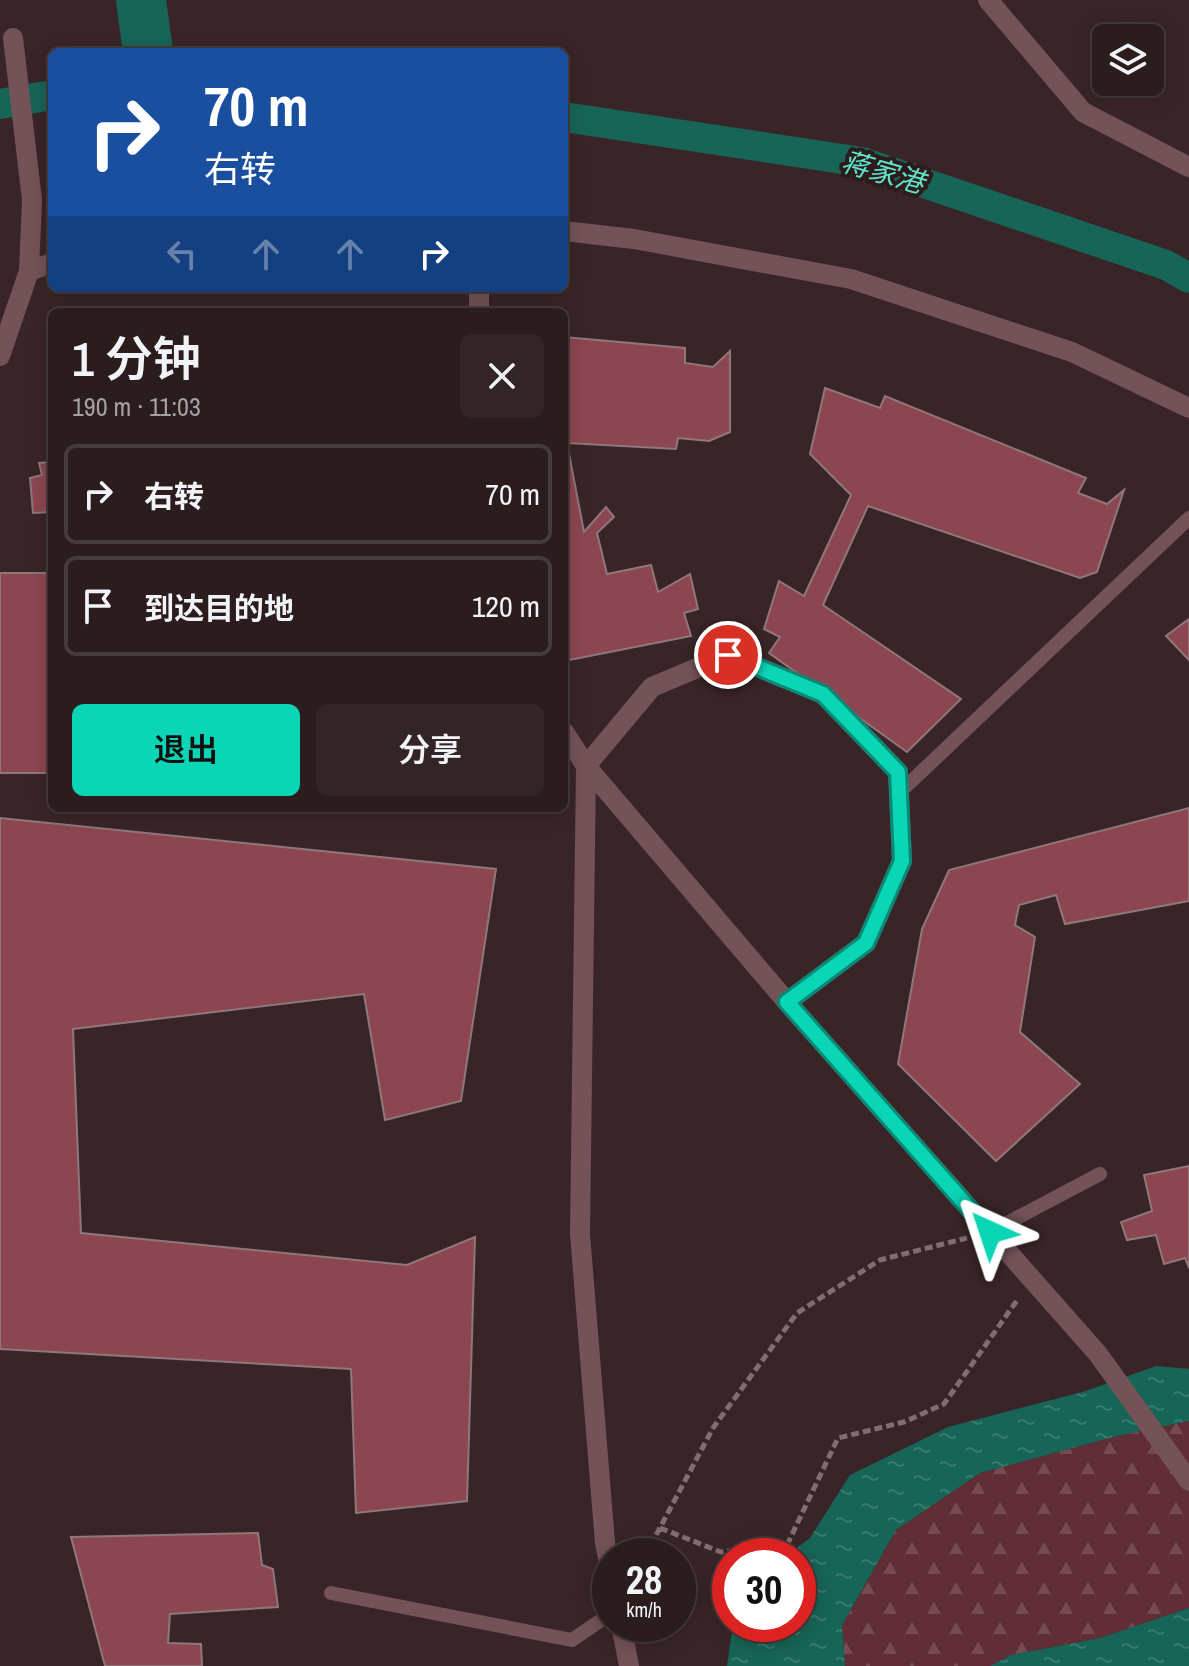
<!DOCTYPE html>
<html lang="zh">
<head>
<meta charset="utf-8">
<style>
	body { margin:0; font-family:"Archivo Narrow","Noto Sans SC",sans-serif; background:#332526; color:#f1f3f6; height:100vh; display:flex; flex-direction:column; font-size:30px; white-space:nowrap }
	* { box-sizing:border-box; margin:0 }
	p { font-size:26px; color:#a6a1a4 }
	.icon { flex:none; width:44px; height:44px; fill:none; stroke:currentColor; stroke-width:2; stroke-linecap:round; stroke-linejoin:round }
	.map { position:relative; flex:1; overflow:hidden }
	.panel { position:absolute; left:48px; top:308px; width:520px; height:504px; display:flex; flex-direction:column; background:#2b1c1d; border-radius:12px; box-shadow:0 4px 20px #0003,0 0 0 2px #473a3b }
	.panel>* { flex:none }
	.banner { position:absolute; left:48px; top:48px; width:520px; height:244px; border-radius:12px; box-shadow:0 4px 20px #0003,0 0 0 2px #473a3b; background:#1a4fa0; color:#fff; overflow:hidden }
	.tools { position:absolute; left:1092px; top:24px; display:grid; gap:16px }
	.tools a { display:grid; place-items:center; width:72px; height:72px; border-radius:12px; background:#2b1c1d; box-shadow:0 4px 20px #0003,0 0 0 2px #473a3b; font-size:40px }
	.speed { position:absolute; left:592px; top:1538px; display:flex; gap:16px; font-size:40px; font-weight:700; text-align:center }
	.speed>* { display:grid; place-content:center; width:104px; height:104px; border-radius:50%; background:#2b1c1d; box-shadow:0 4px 20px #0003,0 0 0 2px #473a3b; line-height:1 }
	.speed small { font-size:20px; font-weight:400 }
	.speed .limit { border:12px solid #d22; background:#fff; color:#111 }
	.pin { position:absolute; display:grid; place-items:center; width:68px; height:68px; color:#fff; margin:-34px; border:4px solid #fff; border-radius:50%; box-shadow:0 2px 8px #0007 }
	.me { position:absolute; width:88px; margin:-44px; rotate:318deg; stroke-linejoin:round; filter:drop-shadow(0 0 6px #0008) }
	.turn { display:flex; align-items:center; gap:28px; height:168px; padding:0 24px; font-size:36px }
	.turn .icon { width:104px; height:104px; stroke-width:2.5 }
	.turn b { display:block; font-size:56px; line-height:68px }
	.lanes { display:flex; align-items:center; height:76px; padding:0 24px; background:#0003; justify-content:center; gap:40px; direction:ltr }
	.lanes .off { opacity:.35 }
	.round { display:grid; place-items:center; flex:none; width:84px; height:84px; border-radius:12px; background:#332526 }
	.summary { display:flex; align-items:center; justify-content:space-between; height:136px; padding:0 24px }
	h1 { font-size:48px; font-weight:600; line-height:60px }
	.action { display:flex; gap:16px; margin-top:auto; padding:16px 24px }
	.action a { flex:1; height:92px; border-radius:12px; background:#0ad5b5; color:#111; font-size:32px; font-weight:600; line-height:92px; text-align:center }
	.action a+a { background:#332526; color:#f1f3f6 }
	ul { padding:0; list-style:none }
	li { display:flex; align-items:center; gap:24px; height:100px; margin:0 16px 12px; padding:0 8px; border:4px solid #473a3b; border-radius:12px }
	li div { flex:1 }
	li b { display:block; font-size:30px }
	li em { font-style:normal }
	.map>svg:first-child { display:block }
</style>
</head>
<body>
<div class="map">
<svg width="1189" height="1666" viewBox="0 0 1189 1666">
	<defs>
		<pattern id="forest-firs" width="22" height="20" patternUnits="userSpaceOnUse" patternTransform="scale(2)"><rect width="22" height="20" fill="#612d36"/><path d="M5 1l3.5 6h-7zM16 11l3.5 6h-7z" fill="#774b52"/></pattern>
		<pattern id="water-ripples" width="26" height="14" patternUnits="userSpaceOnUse" patternTransform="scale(2)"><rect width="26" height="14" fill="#176556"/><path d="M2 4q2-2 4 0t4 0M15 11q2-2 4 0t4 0" fill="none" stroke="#387a6d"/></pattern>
	</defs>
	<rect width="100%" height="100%" fill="#392527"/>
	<path fill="url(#forest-firs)" d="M 1189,1421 L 1189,1608 L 1100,1638 L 1011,1655 L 990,1666 L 845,1666 L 842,1625 L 896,1530 L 980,1473 L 1117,1436 Z"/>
	<path fill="url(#water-ripples)" d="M 1156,1366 L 1189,1369 L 1189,1421 L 1117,1436 L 980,1473 L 896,1530 L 842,1625 L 845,1666 L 727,1666 L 733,1624 L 798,1624 L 798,1556 L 786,1556 L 810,1538 L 850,1475 L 948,1427 L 1086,1391 Z
		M 1189,1608 L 1189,1666 L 990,1666 L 1011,1655 L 1100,1638 Z"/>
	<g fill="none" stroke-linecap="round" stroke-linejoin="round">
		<path stroke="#176556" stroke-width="30" d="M 0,104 L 52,95
			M 564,117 L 862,162 L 1166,265 L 1189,278"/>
		<path stroke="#176556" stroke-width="50" d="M 141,0 L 148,52"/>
	</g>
	<path fill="#8c4651" stroke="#8f777a" stroke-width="2" d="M 564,337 L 685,348 L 685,363 L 713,367 L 730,351 L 730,432 L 709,441 L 678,438 L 676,449 L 567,443 L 584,532 L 606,507 L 614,517 L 597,533 L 607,574 L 651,565 L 658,592 L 690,574 L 698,609 L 684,613 L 691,636 L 564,661 Z
		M 825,388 L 880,408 L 885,396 L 1086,478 L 1078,493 L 1107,504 L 1124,490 L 1097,572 L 1080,578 L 868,506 L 823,605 L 961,699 L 907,752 L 769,653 L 780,637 L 764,629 L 779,581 L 804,596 L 851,495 L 810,454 Z
		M 52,462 L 52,512 L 33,513 L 30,478 L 42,475 L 39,463 Z
		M 0,573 L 52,573 L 52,773 L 0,773 Z
		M 1189,619 L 1189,660 L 1166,636 Z
		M 1189,808 L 1189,901 L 1065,924 L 1056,895 L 1019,905 L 1015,925 L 1035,937 L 1020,1032 L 1080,1084 L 996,1161 L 898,1064 L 922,929 L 949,870 Z
		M 0,818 L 496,869 L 461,1101 L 385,1120 L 364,994 L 73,1029 L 81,1233 L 407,1265 L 475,1237 L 467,1501 L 356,1513 L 351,1369 L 0,1349 Z
		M 1189,1166 L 1189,1268 L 1185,1258 L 1164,1264 L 1156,1235 L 1127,1240 L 1121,1222 L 1152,1211 L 1144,1175 Z
		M 258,1533 L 262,1565 L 273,1569 L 278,1607 L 170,1614 L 168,1643 L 201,1644 L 202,1666 L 105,1666 L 71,1537 Z"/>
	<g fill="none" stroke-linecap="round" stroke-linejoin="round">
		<path stroke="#806f71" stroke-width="5" stroke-dasharray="8 4" stroke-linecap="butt" d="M 660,1528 L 721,1552 L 787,1545 L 838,1438 L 904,1422 L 944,1404 L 1018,1299
			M 645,1556 L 713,1428 L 797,1313 L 880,1260 L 967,1238"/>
		<path stroke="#735357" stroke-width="14" d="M 899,793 L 1189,518
			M 990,1232 L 1100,1174
			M 331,1593 L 572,1640 L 610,1614"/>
		<path stroke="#735357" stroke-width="20" d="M 988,0 L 1083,112 L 1189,167
			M 564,231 L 634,239 L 851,279 L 1072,352 L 1189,408
			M 29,271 L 52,263
			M 479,312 L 479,288
			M 0,356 L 29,271 L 32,200 L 13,38
			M 564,732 L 586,766 L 787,1002
			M 610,1567 L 605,1543 L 580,1234 L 586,766 L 652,687 L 728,655 L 823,694 L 898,772 L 902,861 L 866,943 L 787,1002 L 1098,1354 L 1189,1481
			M 621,1624 L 629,1666"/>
	</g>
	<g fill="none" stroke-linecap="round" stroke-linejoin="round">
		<g stroke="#068a76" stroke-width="20">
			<path id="route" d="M 728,655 L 823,694 L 898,772 L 902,861 L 866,943 L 787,1002 L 990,1232"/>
		</g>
		<use href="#route" stroke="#0ad5b5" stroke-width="14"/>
	</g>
	<g text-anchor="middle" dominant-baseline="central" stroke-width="8" stroke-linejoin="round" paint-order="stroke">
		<g font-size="28" font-style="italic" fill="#5de5c8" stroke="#2e1b1e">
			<text transform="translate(883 172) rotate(16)">蒋家港</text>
		</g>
	</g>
</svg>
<div class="tools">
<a><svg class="icon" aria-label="layers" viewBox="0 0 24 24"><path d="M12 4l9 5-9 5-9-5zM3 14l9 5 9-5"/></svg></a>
</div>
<div class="speed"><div>28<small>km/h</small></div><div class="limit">30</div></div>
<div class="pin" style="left:728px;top:655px;background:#d93025"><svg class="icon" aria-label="arrive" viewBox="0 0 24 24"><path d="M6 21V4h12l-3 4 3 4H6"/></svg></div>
<svg class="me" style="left:990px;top:1232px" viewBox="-20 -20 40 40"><path d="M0-17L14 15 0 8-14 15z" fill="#0ad5b5" stroke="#fff" stroke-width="4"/></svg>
<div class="banner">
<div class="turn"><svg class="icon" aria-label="right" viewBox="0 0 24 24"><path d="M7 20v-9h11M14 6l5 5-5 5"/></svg><div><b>70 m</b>右转</div></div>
<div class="lanes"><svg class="icon off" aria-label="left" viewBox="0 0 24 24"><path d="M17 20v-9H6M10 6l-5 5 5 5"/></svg><svg class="icon off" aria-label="ahead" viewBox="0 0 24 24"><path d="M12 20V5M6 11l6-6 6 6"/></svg><svg class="icon off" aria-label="ahead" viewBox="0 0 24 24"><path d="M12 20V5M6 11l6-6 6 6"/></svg><svg class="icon" aria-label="right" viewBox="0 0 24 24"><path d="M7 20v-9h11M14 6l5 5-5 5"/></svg></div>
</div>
<section class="panel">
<div class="summary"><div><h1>1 分钟</h1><p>190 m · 11:03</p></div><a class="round"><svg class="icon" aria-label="close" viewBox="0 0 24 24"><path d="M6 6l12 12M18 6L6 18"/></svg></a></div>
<ul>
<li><svg class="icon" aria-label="right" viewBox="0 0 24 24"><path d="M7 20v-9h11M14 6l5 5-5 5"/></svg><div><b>右转</b></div><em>70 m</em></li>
<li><svg class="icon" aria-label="arrive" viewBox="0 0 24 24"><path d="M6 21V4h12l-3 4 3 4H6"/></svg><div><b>到达目的地</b></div><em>120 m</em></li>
</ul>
<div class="action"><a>退出</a><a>分享</a></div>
</section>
</div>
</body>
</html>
